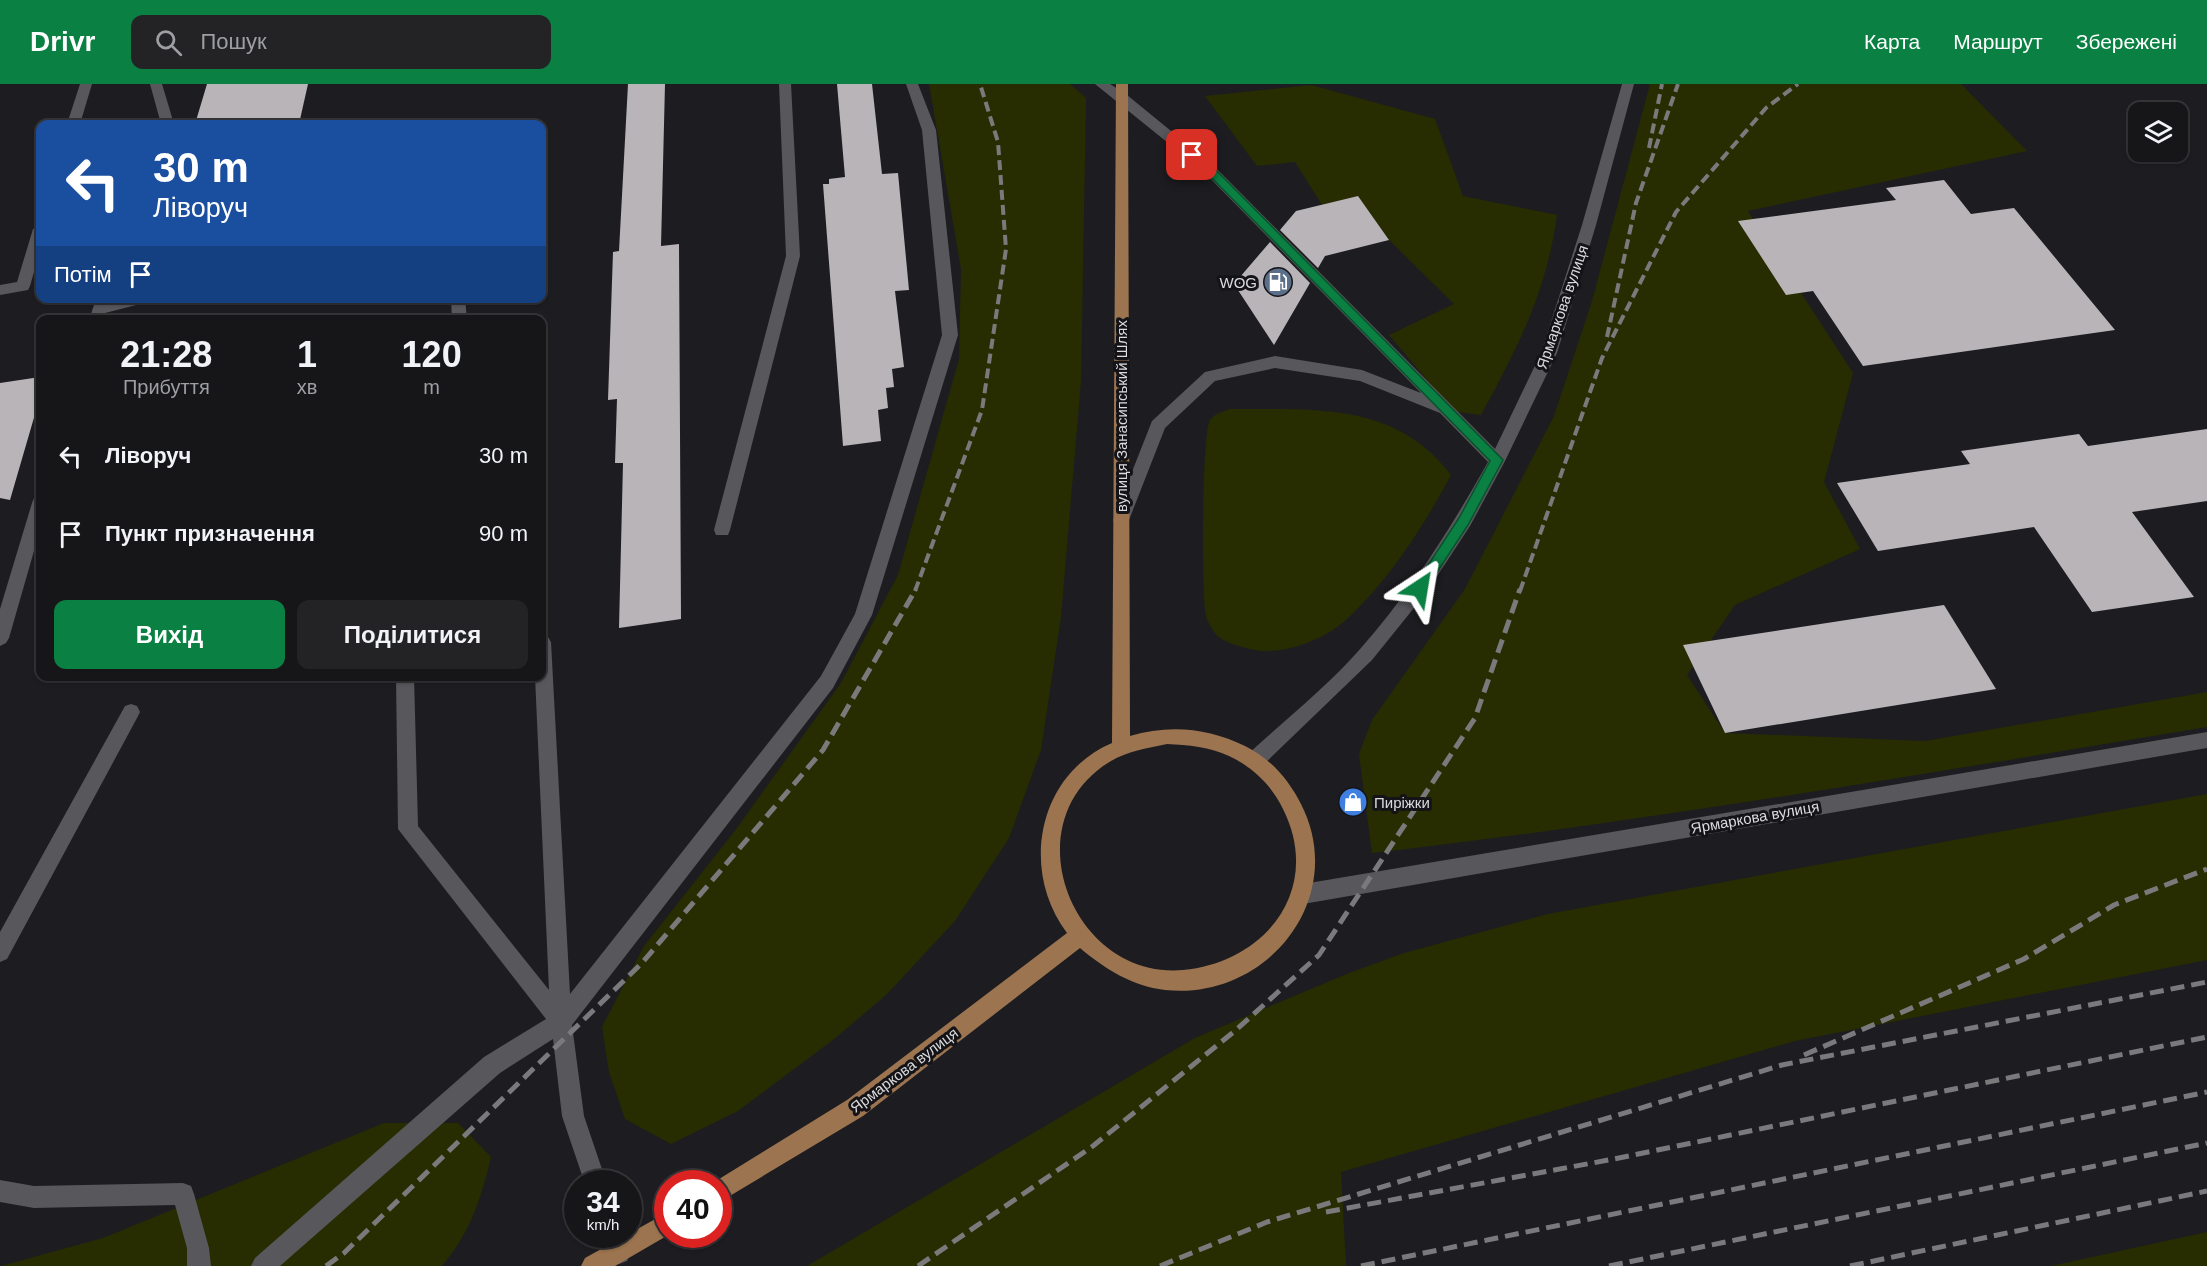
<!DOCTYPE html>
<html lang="uk">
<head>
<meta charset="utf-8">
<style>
	body { margin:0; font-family:Arial,sans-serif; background:#232326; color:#f1f3f6; height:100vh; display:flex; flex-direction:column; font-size:22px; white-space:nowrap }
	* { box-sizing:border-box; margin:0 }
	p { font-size:20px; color:#9e9fa2 }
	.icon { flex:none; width:33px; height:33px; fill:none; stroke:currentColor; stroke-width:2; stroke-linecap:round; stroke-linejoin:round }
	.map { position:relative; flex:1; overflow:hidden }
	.panel { position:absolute; left:36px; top:231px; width:510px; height:366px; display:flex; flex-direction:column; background:#161619; border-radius:12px; box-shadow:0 2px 4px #0004,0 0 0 2px #353538 }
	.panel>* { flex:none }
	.hud { position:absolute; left:36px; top:36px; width:510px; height:183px; border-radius:12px; box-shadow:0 2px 4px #0004,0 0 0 2px #353538; background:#1a4fa0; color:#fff; overflow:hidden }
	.fabs { position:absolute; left:2128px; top:18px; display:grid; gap:12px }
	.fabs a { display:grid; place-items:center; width:60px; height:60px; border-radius:12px; background:#161619; box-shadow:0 2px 4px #0004,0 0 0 2px #353538; font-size:30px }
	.speed { position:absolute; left:564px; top:1086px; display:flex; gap:12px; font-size:30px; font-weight:700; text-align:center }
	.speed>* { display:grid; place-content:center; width:78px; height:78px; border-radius:50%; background:#161619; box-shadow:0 2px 4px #0004,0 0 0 2px #353538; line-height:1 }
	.speed small { font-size:15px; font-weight:400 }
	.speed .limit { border:9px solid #d22; background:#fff; color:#111 }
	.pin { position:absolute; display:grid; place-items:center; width:51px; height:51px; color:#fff; margin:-26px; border-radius:12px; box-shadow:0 3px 9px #0006 }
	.me { position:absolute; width:66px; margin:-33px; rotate:33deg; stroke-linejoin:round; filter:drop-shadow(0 0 4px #0008) }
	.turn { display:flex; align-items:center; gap:21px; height:126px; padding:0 18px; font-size:27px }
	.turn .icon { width:78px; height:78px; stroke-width:2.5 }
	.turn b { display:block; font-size:42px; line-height:51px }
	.then { display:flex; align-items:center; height:57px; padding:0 18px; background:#0003; gap:12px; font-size:22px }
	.eta { display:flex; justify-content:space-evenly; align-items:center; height:102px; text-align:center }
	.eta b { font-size:36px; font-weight:800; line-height:42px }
	.cta { display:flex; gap:12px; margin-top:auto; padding:12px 18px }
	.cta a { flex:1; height:69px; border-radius:12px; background:#0b8043; color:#fff; font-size:24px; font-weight:800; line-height:69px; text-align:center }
	.cta a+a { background:#232326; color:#f1f3f6 }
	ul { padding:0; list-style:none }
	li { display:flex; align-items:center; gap:18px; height:78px; padding:0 18px }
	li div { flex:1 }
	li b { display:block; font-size:22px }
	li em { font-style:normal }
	header { display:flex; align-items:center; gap:36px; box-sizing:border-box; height:84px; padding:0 30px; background:#0b8043; color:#fff }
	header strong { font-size:28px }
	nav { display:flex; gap:33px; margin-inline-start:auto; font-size:21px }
	.search { width:420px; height:54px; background:#232326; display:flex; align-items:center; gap:15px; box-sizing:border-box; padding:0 21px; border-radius:12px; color:#9e9fa2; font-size:22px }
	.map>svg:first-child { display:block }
</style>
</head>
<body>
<header>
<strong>Drivr</strong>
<div class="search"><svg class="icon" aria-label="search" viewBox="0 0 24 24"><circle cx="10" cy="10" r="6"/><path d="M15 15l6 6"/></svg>Пошук</div>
<nav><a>Карта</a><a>Маршрут</a><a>Збережені</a></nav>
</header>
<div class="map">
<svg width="2207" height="1182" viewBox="0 0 2207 1182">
	<rect width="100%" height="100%" fill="#1d1d21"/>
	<path fill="#272d00" d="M 929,0 L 1070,0 L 1086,14 L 1081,297 L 1061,533 L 1041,666 L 1009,754 L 955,837 L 886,911 L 833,956 L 738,1027 L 671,1060 L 625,1035 L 609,988 L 602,943 L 644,862 L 734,748 L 841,599 L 898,491 L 959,275 L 961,185 Z
		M 1650,0 L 1961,0 L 2027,67 L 1748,127 L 1853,289 L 1824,398 L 1860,465 L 1735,521 L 1687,591 L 1725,649 L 1925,657 L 2207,608 L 2207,643 C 1929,689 1652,737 1372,769 L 1359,670 L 1372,636 L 1465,505 L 1554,332 L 1592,217 Z
		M 1311,1 L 1435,35 L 1463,112 L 1557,131 C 1547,207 1517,265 1481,331 L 1458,328 L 1444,316 L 1389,251 L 1454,220 L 1389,156 L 1358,112 L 1322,121 L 1295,78 L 1257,82 L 1205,12 Z
		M 1230,325 C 1313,326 1395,317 1451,391 C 1424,442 1389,496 1347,535 C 1325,556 1280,573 1250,565 C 1238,562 1221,558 1214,548 C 1211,543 1207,537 1206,532 C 1201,510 1202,350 1210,336 C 1215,329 1223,328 1230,325 Z
		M 2207,710 L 2207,876 L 1795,957 L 1341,1088 L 1346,1182 L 807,1182 L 1195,954 L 1349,889 L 1404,869 L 1548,830 Z
		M 384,1039 L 458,1039 L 491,1073 C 481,1115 470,1149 442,1182 L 1,1182 L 103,1154 Z
		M 2207,1148 L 2207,1182 L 2051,1182 Z"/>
	<path fill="#b9b4b8" d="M 207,0 L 308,0 L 299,40 L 195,40 Z
		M 628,0 L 665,0 L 661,162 L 679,160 L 681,535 L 619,544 L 623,379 L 615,379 L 617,315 L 608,316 L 613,168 L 619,167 Z
		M 837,0 L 872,0 L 882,90 L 898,89 L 909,206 L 895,207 L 904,283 L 892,285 L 894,303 L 886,304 L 888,324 L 878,326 L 881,357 L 843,362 L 823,100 L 829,100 L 829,95 L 845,93 Z
		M 1944,96 L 1971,130 L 2014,124 L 2115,246 L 1863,282 L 1813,207 L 1786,211 L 1738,137 L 1896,116 L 1886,104 Z
		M 1358,112 L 1389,156 L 1325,172 L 1318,184 L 1280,146 L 1296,127 Z
		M 1270,158 L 1310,199 L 1274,261 L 1234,200 Z
		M 40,293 L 40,313 L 10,416 L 0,414 L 0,299 Z
		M 2207,345 L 2207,417 L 2132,428 L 2194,513 L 2092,528 L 2034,443 L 1878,467 L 1837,399 L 1970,380 L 1961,367 L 2079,350 L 2088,362 Z
		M 1944,521 L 1996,605 L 1725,649 L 1683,561 Z"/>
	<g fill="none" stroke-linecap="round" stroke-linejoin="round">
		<path fill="#57575c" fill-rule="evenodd" d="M 80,0 L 92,0 L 80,40 L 67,40 Z
			M 150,0 L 162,0 L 174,40 L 161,40 Z
			M 779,0 L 791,0 L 800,172 L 730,446 L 728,451 L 716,451 L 714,446 L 786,172 Z
			M 906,0 L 918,0 L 936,46 L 958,251 L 872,531 L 833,604 L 572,941 L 584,1032 L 607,1100 L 585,1100 L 562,1032 L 553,955 L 500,989 L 280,1182 L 251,1182 L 255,1174 L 484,973 L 546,935 L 398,745 L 396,592 L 414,592 L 418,742 L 549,906 L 535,592 L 542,592 L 542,551 L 548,553 L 551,558 L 570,910 L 821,592 L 855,530 L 942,251 L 922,46 Z
			M 1095,0 L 1110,0 L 1127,11 L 1214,82 L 1495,365 L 1541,269 L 1582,141 L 1622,0 L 1634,0 L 1596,141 L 1557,269 L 1505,377 L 1470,442 L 1426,509 L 1372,576 L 1261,683 L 1254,685 L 1247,683 L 1245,677 L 1247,671 C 1285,636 1328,602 1361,564 C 1411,507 1451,444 1488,378 L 1440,329 L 1360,297 L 1275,284 L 1215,297 L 1165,344 L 1129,436 L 1127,441 L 1115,441 L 1113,436 L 1152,337 L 1205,288 L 1275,272 L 1362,286 L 1421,309 L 1204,88 Z
			M 40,140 L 40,167 L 30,202 L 28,206 L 0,211 L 0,201 L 17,198 L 33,145 Z
			M 120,214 L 150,214 L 148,218 L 105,229 L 104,236 L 89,236 L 94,221 Z
			M 451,214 L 465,214 L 467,236 L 452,236 Z
			M 40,412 L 40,446 L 9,554 L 6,559 L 0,562 L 0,525 L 32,419 L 34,414 Z
			M 131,620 L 137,622 L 140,628 L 137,634 L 7,875 L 0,878 L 0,848 L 125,622 Z
			M 2207,648 L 2207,664 L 1303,820 L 1296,817 L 1293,810 L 1296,803 L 1303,800 Z
			M 0,1096 L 34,1102 L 183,1099 L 191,1102 L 194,1110 L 209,1164 L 211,1182 L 187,1182 L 187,1164 L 175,1121 L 34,1124 L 0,1118 Z
			M 602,1150 L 625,1150 L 630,1169 L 627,1177 L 619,1180 L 611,1177 Z"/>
		<path fill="#9c7450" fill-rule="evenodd" d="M 1116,0 L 1128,0 L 1130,652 C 1169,640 1209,644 1245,662 C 1271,675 1288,695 1301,720 C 1349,814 1267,917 1165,906 C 1132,902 1105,885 1080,864 L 863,1032 L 718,1119 L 718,1100 L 711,1100 L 847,1016 L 1067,849 C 1020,787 1037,691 1112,659 ZM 1167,660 C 1188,661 1210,663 1229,672 C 1253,683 1272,702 1283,725 C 1323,805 1266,878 1183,886 C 1072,896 1010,737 1111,677 C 1128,667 1148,664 1167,660 Z
			M 668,1128 L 668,1150 L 670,1150 L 615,1182 L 581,1182 L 585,1174 Z"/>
		<path stroke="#7a7a7d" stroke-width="4" stroke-dasharray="10 5" stroke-linecap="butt" d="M 1649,64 L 1662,0
			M 1607,253 L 1636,119 L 1678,0
			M 915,507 L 982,326 L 1006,165 L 998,58 L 980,0
			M 1520,507 L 1602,274 L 1676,128 L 1766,24 L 1798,0"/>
		<path stroke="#7a7a7d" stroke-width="5" stroke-dasharray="14 7" stroke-linecap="butt" d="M 1804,971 L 2024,875 L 2114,821 L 2207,785
			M 1326,1128 L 1614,1075 L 2207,953
			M 326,1182 L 344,1169 L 642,879 L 823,666 L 916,505
			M 918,1182 L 1093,1062 L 1236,946 L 1319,871 L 1475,634 L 1520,505
			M 1160,1182 L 1267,1138 L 1782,981 L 2207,898
			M 1361,1182 L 2207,1008
			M 1609,1182 L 2207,1059
			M 1850,1182 L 2207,1107"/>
	</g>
	<path fill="#0b8043" stroke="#07532c" stroke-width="1.5" d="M 1192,67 L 1213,83 L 1503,376 L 1468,441 L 1424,508 L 1420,509 L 1413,504 L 1459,434 L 1490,377 L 1205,87 L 1188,73 L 1186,71 Z"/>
	<defs>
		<g id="fuel-disc" transform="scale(1.5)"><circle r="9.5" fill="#5c6f8a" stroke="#141418"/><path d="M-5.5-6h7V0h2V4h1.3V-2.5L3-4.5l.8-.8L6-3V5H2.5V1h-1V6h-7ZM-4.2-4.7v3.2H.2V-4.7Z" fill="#fff"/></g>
		<g id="shop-disc" transform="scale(1.5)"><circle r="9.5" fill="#3f7fe0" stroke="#141418"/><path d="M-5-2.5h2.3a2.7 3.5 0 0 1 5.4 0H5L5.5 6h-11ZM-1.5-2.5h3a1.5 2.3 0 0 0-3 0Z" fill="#fff"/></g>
	</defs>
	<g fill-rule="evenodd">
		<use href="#fuel-disc" x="1278" y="198"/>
		<use href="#shop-disc" x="1353" y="718"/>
	</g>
	<g text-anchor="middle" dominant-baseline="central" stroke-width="6" stroke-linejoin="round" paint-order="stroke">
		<g font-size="15" fill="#dbdbdd" stroke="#141418" text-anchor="end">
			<text x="1257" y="198">WOG</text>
			<text x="1374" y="718" text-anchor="start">Пиріжки</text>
		</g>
		<g font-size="15" fill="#dbdbdd" stroke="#141418">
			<text transform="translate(1562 223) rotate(-71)">Ярмаркова вулиця</text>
			<text transform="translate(1121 332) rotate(-90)">вулиця Занасипський Шлях</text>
			<text transform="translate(1755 733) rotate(-10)">Ярмаркова вулиця</text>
			<text transform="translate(904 986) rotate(-37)">Ярмаркова вулиця</text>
		</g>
	</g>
</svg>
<div class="fabs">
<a><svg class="icon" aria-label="layers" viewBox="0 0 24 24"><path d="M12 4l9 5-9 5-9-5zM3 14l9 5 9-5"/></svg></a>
</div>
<div class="speed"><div>34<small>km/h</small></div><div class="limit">40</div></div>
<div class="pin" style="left:1192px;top:71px;background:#d93025"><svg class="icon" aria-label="arrive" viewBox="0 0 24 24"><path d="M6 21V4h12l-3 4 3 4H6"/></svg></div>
<svg class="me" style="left:1420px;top:504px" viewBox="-20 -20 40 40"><path d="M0-17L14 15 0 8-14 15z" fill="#0b8043" stroke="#fff" stroke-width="4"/></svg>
<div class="hud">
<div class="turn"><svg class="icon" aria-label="left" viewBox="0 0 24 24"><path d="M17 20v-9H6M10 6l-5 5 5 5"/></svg><div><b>30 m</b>Ліворуч</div></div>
<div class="then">Потім<svg class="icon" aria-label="arrive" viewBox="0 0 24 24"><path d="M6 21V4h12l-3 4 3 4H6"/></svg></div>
</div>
<section class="panel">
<div class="eta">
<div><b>21:28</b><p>Прибуття</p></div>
<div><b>1</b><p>хв</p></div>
<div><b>120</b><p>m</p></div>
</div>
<ul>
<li><svg class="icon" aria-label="left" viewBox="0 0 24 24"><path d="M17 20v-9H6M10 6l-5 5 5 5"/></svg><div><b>Ліворуч</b></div><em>30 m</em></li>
<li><svg class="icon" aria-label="arrive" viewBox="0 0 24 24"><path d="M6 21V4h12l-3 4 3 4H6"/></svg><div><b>Пункт призначення</b></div><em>90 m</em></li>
</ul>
<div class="cta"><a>Вихід</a><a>Поділитися</a></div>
</section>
</div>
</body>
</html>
